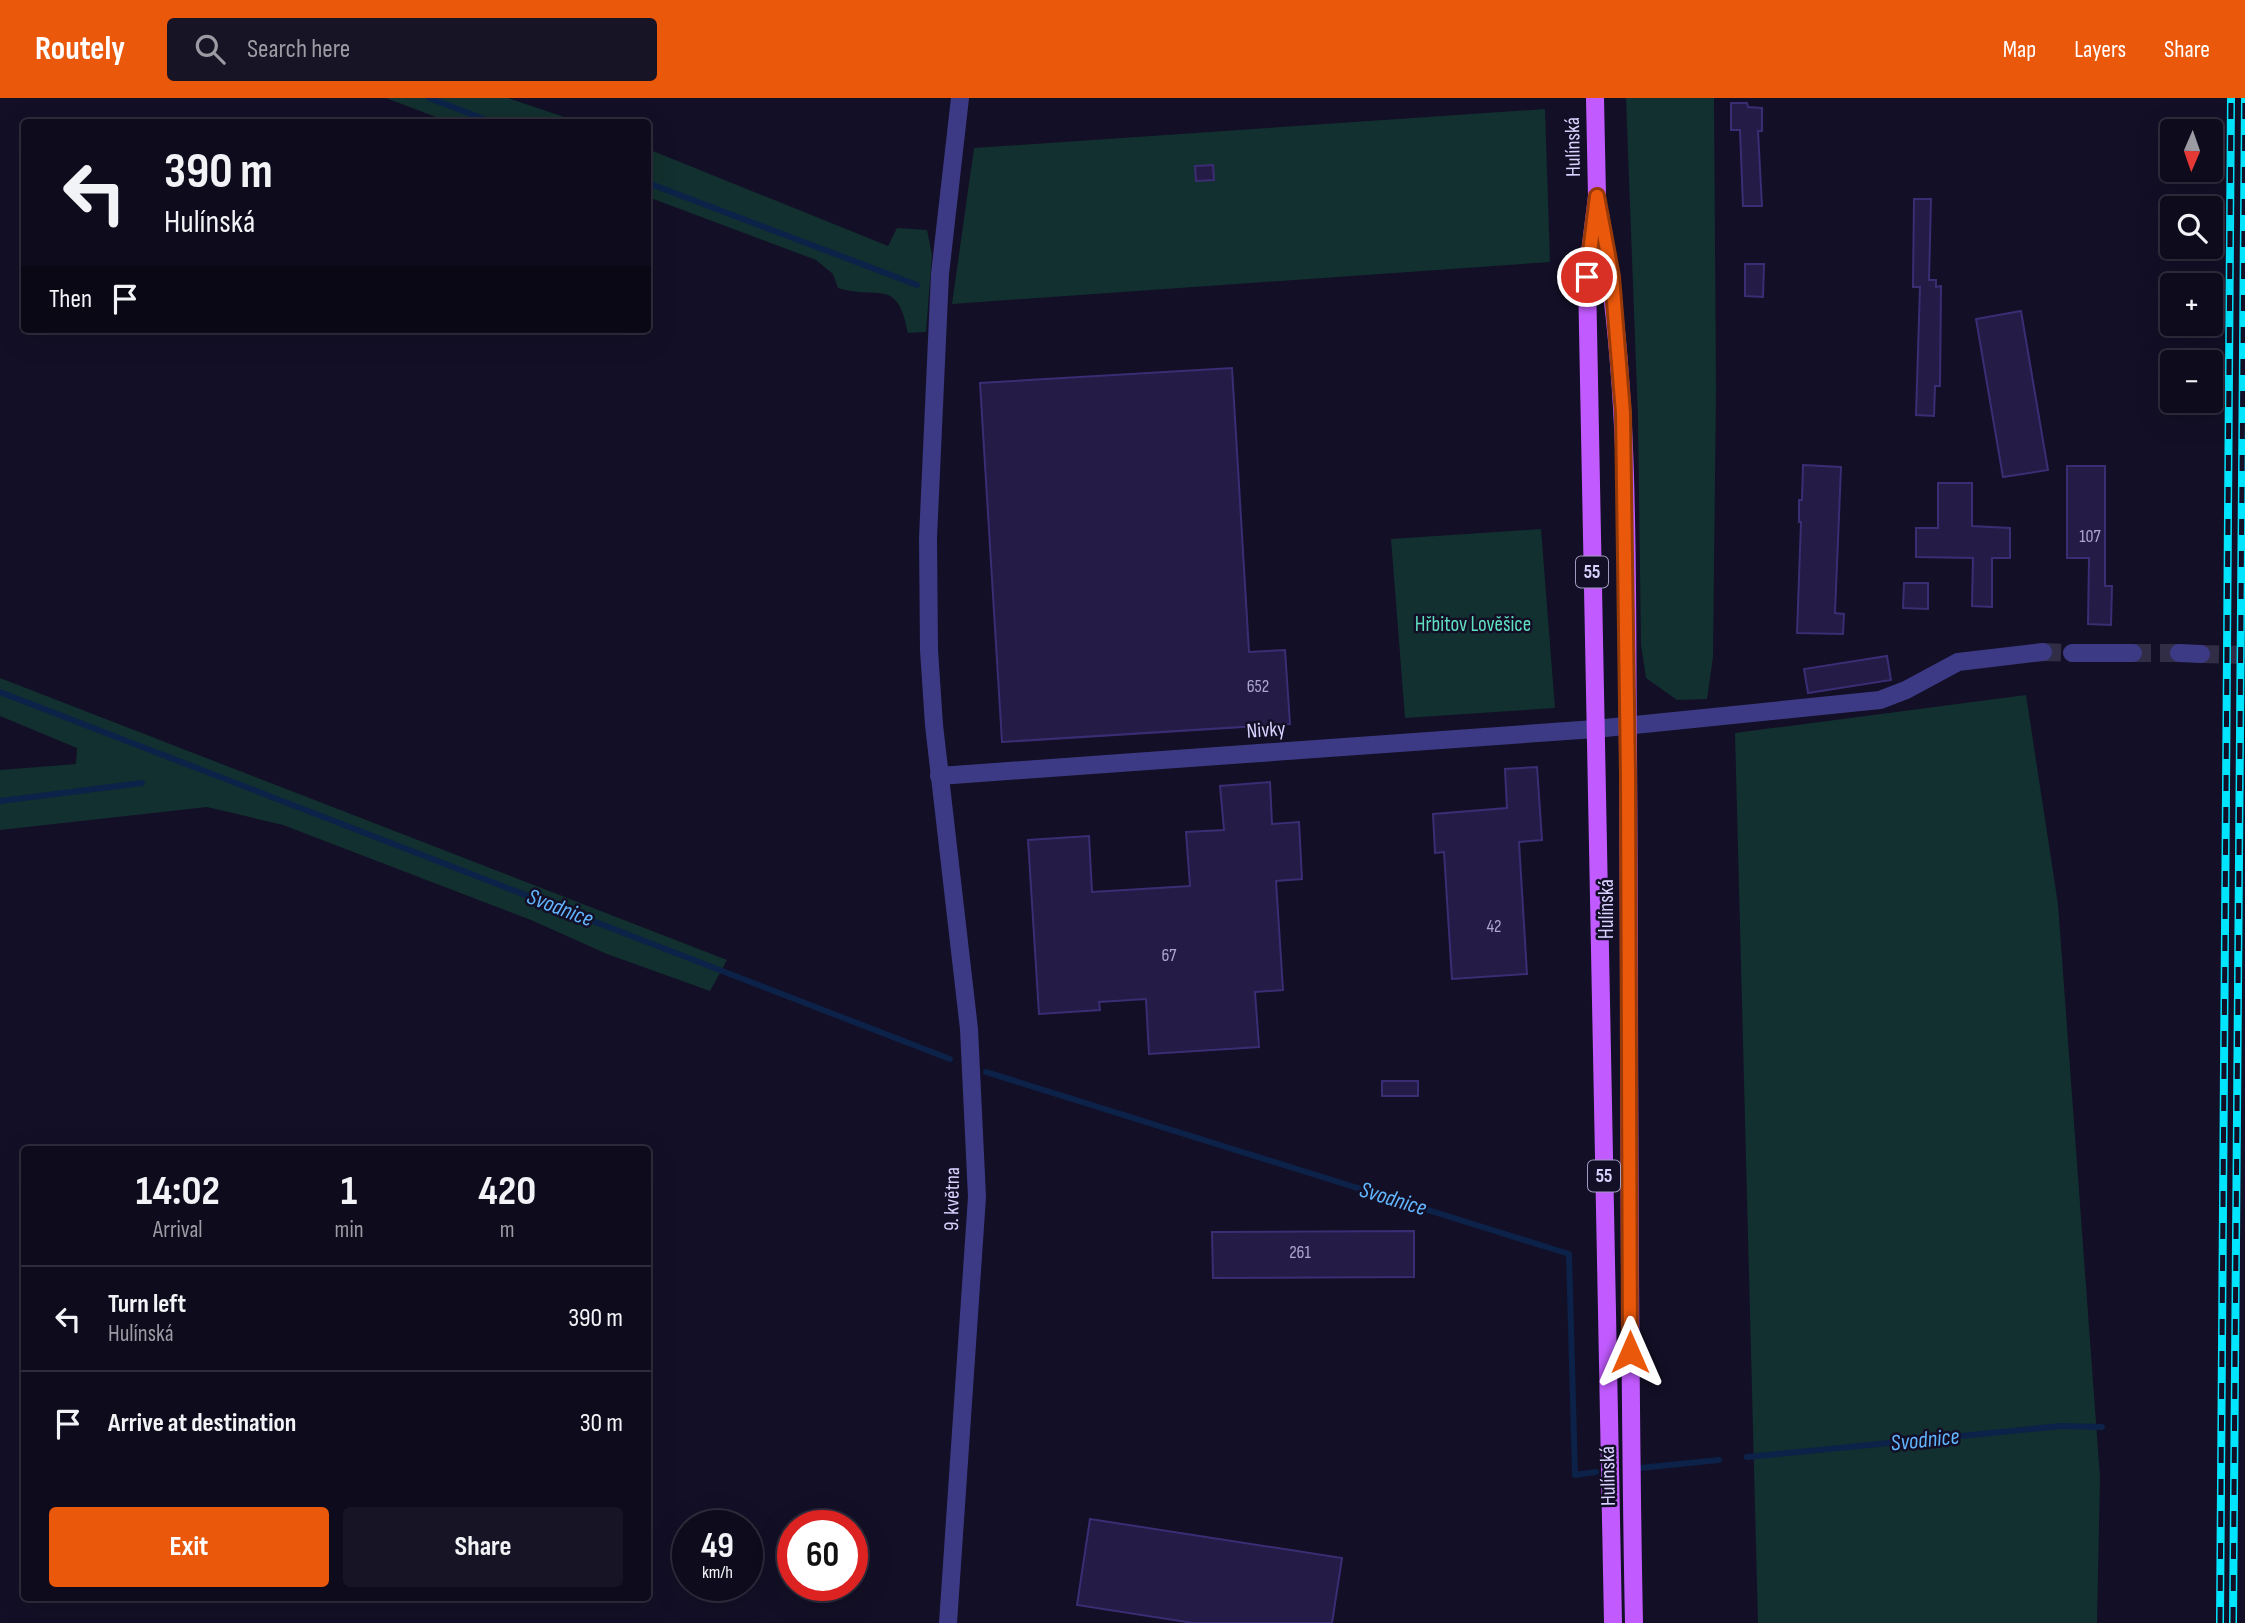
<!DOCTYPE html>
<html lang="en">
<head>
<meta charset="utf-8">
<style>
	body { margin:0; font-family:"Sofia Sans Condensed",sans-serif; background:#171425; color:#f1f3f6; height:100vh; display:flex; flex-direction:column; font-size:26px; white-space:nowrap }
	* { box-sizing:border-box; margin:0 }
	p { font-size:23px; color:#9b9ba3 }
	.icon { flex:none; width:38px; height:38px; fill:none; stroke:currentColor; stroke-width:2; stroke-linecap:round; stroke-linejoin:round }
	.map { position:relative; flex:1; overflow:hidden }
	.details { position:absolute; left:21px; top:1048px; width:630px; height:455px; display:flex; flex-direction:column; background:#0e0b1c; border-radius:7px; box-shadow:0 7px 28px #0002,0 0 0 2px #2e2b3b }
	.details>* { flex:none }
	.hud { position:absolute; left:21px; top:21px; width:630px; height:214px; border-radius:7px; box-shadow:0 7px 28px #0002,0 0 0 2px #2e2b3b; background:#0e0b1c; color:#f1f3f6; overflow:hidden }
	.needle { width:46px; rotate:182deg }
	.buttons { position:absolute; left:2160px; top:21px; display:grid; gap:14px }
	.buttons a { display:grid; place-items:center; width:63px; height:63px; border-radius:7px; background:#0e0b1c; box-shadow:0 7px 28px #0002,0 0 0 2px #2e2b3b; font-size:35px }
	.speed { position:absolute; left:672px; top:1412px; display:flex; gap:14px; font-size:35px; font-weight:700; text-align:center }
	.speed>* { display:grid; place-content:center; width:91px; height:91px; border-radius:50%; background:#0e0b1c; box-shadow:0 7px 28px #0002,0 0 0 2px #2e2b3b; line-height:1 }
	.speed small { font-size:18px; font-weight:400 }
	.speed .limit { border:10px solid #d22; background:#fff; color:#111 }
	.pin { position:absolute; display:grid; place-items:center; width:60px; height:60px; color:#fff; margin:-30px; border:4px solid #fff; border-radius:50%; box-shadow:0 2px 7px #0007 }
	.me { position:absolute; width:77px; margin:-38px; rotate:0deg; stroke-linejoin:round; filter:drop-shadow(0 0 5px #0008) }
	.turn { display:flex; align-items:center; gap:24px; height:147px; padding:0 28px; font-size:32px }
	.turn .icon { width:91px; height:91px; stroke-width:2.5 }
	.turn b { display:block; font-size:49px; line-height:60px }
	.then { display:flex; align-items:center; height:66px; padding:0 28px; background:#0003; gap:14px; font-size:26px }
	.eta { display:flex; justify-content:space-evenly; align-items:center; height:119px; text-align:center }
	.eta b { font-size:42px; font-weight:700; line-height:49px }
	.primary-button { display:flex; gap:14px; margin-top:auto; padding:14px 28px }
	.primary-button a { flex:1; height:80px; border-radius:7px; background:#ea580c; color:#fff; font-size:28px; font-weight:700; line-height:80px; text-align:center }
	.primary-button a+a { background:#171425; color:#f1f3f6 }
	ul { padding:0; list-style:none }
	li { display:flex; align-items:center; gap:21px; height:105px; padding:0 28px; border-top:2px solid #2e2b3b }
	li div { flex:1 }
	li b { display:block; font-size:26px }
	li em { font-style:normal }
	header { display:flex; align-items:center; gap:42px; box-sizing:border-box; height:98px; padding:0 35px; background:#ea580c; color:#fff }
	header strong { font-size:33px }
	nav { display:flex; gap:38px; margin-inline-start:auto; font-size:24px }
	.search { width:490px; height:63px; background:#171425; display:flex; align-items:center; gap:18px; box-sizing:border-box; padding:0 24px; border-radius:7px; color:#9b9ba3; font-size:26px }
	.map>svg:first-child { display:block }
</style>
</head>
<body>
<header>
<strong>Routely</strong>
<div class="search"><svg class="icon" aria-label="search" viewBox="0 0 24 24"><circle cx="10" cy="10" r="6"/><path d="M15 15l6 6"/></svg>Search here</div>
<nav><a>Map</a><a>Layers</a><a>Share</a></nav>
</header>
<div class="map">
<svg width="2245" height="1525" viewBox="0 0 2245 1525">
	<rect width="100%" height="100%" fill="#130f26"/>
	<path fill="#12302f" d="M 386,0 L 508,0 L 579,24 L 449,24 Z
		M 1626,0 L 1714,0 L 1716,291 L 1713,559 L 1707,601 L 1677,602 L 1646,580 L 1641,547 L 1638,320 Z
		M 1545,11 L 1550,164 L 952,206 L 974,50 Z
		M 648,51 L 888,148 L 897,130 L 927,132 L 932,157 L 926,234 L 908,235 C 897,178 880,203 838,190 L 833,176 L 816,162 L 648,99 Z
		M 1541,431 L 1555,610 L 1405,620 L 1391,441 Z
		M 0,580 L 727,862 L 710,893 L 607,856 L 531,822 L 283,727 L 207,709 L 0,732 L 0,672 L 76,666 L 77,650 L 0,618 Z
		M 2026,597 L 2058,806 L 2100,1379 L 2097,1525 L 1758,1525 L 1735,635 Z"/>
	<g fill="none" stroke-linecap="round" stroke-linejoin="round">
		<path stroke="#0c2248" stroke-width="6" d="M 429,0 L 492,24
			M 648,85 L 917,187
			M 0,594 L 950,961
			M 0,703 L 142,685
			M 986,974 L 1569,1156 L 1575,1377 L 1596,1374
			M 1747,1359 L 2061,1328 L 2102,1329
			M 1640,1370 L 1719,1362"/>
	</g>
	<path fill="#241b47" stroke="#3b2d73" stroke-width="2" d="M 1731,5 L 1747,5 L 1748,9 L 1762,10 L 1762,33 L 1758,33 L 1762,108 L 1743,108 L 1740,32 L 1731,32 Z
		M 1213,67 L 1214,82 L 1196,83 L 1195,68 Z
		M 1914,101 L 1931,101 L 1929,182 L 1936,182 L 1936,189 L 1941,188 L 1940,288 L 1935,288 L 1934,318 L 1916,317 L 1920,189 L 1913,189 Z
		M 1745,166 L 1764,166 L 1763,199 L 1745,198 Z
		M 2021,213 L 2048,372 L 2003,379 L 1976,221 Z
		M 1232,270 L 1249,554 L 1285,552 L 1290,626 L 1002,644 L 980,285 Z
		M 1803,367 L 1841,369 L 1835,515 L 1844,516 L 1843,536 L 1797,535 L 1801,424 L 1799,424 L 1799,402 L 1802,402 Z
		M 2067,368 L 2105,368 L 2105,488 L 2112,488 L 2111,527 L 2088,526 L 2089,460 L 2067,460 Z
		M 1938,385 L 1972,385 L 1972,428 L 2010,430 L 2010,460 L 1992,460 L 1992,509 L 1972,508 L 1973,460 L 1916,459 L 1916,430 L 1938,430 Z
		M 1904,485 L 1928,485 L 1928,511 L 1903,510 Z
		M 1887,558 L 1891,582 L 1808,595 L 1804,571 Z
		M 1537,669 L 1542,742 L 1519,744 L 1527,876 L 1452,881 L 1444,754 L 1435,755 L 1433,716 L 1507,710 L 1505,671 Z
		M 1270,684 L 1272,726 L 1299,724 L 1302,781 L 1276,783 L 1283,892 L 1255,894 L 1259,949 L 1149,956 L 1146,901 L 1099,904 L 1100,912 L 1039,916 L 1028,742 L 1089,738 L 1092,794 L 1190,788 L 1186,734 L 1224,732 L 1220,688 Z
		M 1382,983 L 1418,983 L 1418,998 L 1382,998 Z
		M 1414,1133 L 1414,1179 L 1213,1180 L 1212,1134 Z
		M 1090,1421 L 1342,1460 L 1332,1525 L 1193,1525 L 1077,1507 Z"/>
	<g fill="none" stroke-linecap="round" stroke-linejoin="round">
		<path stroke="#312d47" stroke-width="18" stroke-dasharray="18 9" stroke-linecap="butt" d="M 2043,554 L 2072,555
			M 2133,555 L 2179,555
			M 2201,556 L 2245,557"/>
		<path stroke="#3d3a85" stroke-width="18" d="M 939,678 L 1595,631"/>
		<path stroke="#3d3a85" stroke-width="18" d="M 2072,555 L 2133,555
			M 2179,555 L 2201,556
			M 1595,631 L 1880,602 L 1906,592 L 1958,564 L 2043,554
			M 948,1525 L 977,1099 L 969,931 L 934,627 L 929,552 L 928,440 L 940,176 L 960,0"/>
		<path stroke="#c25bff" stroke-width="18" d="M 1595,0 L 1597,98 L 1587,179 L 1613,1525
			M 1600,116 C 1632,291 1626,476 1628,653 C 1630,944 1628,1234 1634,1525"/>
		<g stroke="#00e5ff" stroke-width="8">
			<path id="rail" d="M 2220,1525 L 2231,0
				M 2233,1525 L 2245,0"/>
		</g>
		<use href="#rail" stroke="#130f26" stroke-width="5" stroke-dasharray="16" stroke-linecap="butt"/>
	</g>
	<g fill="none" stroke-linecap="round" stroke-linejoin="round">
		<g stroke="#983908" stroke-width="18">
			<path id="route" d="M 1587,179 L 1597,98 L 1612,179 L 1623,315 L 1628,678 L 1630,1254"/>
		</g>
		<use href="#route" stroke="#ea580c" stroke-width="12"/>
	</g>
	<g text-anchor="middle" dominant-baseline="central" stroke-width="5" stroke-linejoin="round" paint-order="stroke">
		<g font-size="18" fill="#aca6d1">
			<text x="2090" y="438">107</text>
			<text x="1258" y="588">652</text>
			<text x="1494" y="828">42</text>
			<text x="1169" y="857">67</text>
			<text x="1300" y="1154">261</text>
		</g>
		<g fill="#130f26" stroke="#9e99be" stroke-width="2">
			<rect x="1576" y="458.5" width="32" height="31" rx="5"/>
			<rect x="1588" y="1062.5" width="32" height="31" rx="5"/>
		</g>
		<g font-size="19" font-weight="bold" fill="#d9d4ff">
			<text x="1592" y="474">55</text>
			<text x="1604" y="1078">55</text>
		</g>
		<g font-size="21" fill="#d9d4ff" stroke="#130f26">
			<text transform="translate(1573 49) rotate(-91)">Hulínská</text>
			<text transform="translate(1266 632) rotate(-4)">Nivky</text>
			<text transform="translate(1606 811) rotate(-90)">Hulínská</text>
			<text transform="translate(952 1101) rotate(-89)">9. května</text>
			<text transform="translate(1608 1378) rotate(-91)">Hulínská</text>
		</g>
		<g font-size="21" fill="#5fe0c0" stroke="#130f26">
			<text x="1473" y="526">Hřbitov Lověšice</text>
		</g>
		<g font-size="23" font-style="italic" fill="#62b6ff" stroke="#130f26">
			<text transform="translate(560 810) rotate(21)">Svodnice</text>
			<text transform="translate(1393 1101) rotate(17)">Svodnice</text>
			<text transform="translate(1925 1342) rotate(-6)">Svodnice</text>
		</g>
	</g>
</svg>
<div class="buttons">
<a><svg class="needle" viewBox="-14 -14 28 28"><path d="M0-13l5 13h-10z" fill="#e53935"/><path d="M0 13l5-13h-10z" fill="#9b9ba3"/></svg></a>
<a><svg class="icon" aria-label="search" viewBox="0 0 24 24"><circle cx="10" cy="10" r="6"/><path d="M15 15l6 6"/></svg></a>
<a>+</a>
<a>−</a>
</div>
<div class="speed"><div>49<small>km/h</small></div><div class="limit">60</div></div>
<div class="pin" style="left:1587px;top:179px;background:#d93025"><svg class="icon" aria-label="arrive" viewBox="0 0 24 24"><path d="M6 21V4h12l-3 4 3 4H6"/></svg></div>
<svg class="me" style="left:1630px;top:1254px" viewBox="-20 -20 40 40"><path d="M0-17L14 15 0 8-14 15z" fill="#ea580c" stroke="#fff" stroke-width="4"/></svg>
<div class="hud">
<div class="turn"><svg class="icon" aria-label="left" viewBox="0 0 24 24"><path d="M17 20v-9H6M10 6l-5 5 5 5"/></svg><div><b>390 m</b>Hulínská</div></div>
<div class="then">Then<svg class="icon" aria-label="arrive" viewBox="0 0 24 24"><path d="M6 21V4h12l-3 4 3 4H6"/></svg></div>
</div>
<section class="details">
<div class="eta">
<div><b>14:02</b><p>Arrival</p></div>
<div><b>1</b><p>min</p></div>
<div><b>420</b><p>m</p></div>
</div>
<ul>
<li><svg class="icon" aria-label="left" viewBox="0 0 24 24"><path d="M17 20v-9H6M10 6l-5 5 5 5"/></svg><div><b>Turn left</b><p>Hulínská</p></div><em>390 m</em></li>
<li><svg class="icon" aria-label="arrive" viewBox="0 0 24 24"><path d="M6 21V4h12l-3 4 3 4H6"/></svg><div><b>Arrive at destination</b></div><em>30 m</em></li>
</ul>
<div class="primary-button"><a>Exit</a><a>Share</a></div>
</section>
</div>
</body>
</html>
